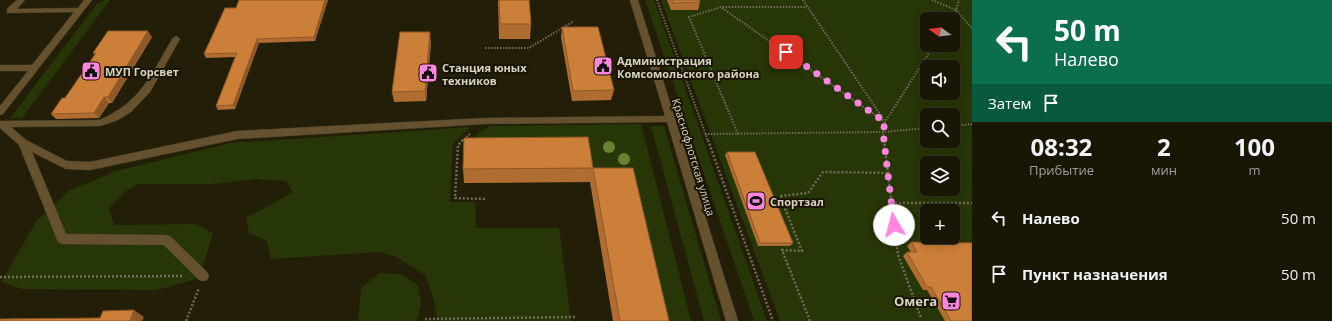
<!DOCTYPE html>
<html lang="ru">
<head>
<meta charset="utf-8">
<style>
	body { margin:0; font-family:"Open Sans",sans-serif; background:#272313; color:#f1f3f6; height:100vh; display:flex; flex-direction:column; font-size:15px; white-space:nowrap }
	* { box-sizing:border-box; margin:0 }
	p { font-size:13px; color:#9f9f9a }
	.icon { flex:none; width:22px; height:22px; fill:none; stroke:currentColor; stroke-width:2; stroke-linecap:round; stroke-linejoin:round }
	.map { position:relative; flex:1; overflow:hidden }
	.sheet { display:flex; flex-direction:column; background:#1a1605; width:360px }
	.sheet>* { flex:none }
	.top-card { background:#0b6e4f; color:#fff; overflow:hidden }
	.needle { width:26px; rotate:284deg }
	.controls { position:absolute; left:920px; top:12px; display:grid; gap:8px }
	.controls a { display:grid; place-items:center; width:40px; height:40px; border-radius:6px; background:#1a1605; box-shadow:0 2px 10px #0003,0 0 0 1px #383527; font-size:20px }
	.pin { position:absolute; display:grid; place-items:center; width:34px; height:34px; color:#fff; margin:-17px; border-radius:8px; box-shadow:0 2px 6px #0006 }
	.me { position:absolute; width:44px; margin:-22px; rotate:352deg; stroke-linejoin:round; filter:drop-shadow(0 0 3px #0008) }
	.turn { display:flex; align-items:center; gap:14px; height:84px; padding:0 16px; font-size:18px }
	.turn .icon { width:52px; height:52px; stroke-width:2.5 }
	.turn b { display:block; font-size:28px; line-height:34px }
	.then { display:flex; align-items:center; height:38px; padding:0 16px; background:#0003; gap:8px; font-size:15px }
	.eta { display:flex; justify-content:space-evenly; align-items:center; height:68px; text-align:center }
	.eta b { font-size:24px; font-weight:700; line-height:28px }
	ul { padding:0; list-style:none }
	li { display:flex; align-items:center; gap:12px; height:56px; padding:0 16px }
	li div { flex:1 }
	li b { display:block; font-size:15px }
	li em { font-style:normal }
	main { display:flex; flex:1; min-height:0 }
	.map>svg:first-child { display:block }
</style>
</head>
<body>
<main>
<div class="map">
<svg width="972" height="321" viewBox="0 0 972 321">
	<rect width="100%" height="100%" fill="#231e07"/>
	<path fill="#273606" fill-rule="evenodd" d="M 105,0 L 110,0 L 22,118 L 10,118 L 97,4 Z
		M 645,0 L 654,0 L 767,321 L 754,321 Z
		M 661,0 L 972,0 L 972,321 L 780,321 ZM 927,19 L 953,19 L 953,45 L 927,45 ZM 927,67 L 953,67 L 953,93 L 927,93 ZM 927,115 L 953,115 L 953,141 L 927,141 ZM 927,163 L 953,163 L 953,189 L 927,189 ZM 927,211 L 953,211 L 953,237 L 927,237 Z
		M 641,124 L 691,321 L 662,321 L 592,180 L 586,149 L 463,149 L 463,145 L 489,126 Z
		M 651,126 L 664,126 L 721,321 L 704,321 Z
		M 471,127 L 453,143 L 450,202 L 475,202 L 476,228 L 559,228 L 571,321 L 437,321 L 434,301 L 426,276 L 397,257 L 379,252 L 271,259 L 267,241 L 249,233 L 246,218 L 293,192 L 286,181 L 257,179 L 211,184 L 137,184 L 125,192 L 109,208 L 114,225 L 196,224 L 213,233 L 199,278 L 157,290 L 22,289 L 1,282 L 36,222 L 70,190 L 116,171 L 230,143 Z
		M 379,273 L 400,274 L 418,285 L 421,304 L 417,321 L 358,321 L 361,288 Z"/>
	<g fill="none" stroke-linecap="round" stroke-linejoin="round">
		<g stroke="#403b26" stroke-width="1">
			<path id="minor" d="M 17,0 L 25,0 L 17,9 L 78,8 L 84,0 L 92,0 L 3,114 L 0,115 L 0,106 L 28,71 L 0,71 L 0,65 L 32,65 L 74,12 L 7,13 L 7,9 Z
				M 630,0 L 638,0 L 738,321 L 726,321 L 667,122 L 485,124 L 237,139 L 90,170 L 66,169 L 32,152 L 66,234 L 167,235 L 171,237 L 207,272 L 209,276 L 207,280 L 203,281 L 199,280 L 164,245 L 62,244 L 58,242 L 19,145 L 0,128 L 0,121 L 99,120 C 139,104 152,74 172,39 L 176,36 L 180,39 L 150,92 L 131,112 L 118,120 L 100,126 L 11,127 L 26,140 L 67,161 L 90,162 L 237,131 L 485,118 L 665,116 Z"/>
		</g>
		<path stroke="#716c59" stroke-width="2" stroke-dasharray="1.5 1.5" stroke-linecap="butt" d="M 657,0 L 708,141
			M 803,0 L 884,120
			M 932,0 L 956,10 L 959,0
			M 722,8 L 885,122
			M 950,19 L 956,10 L 972,28
			M 485,48 L 529,48 L 574,21
			M 953,126 L 972,124
			M 705,134 L 883,132 L 927,128
			M 738,134 L 689,17 L 721,7 L 807,7
			M 462,141 L 470,134
			M 884,141 L 883,132 L 885,122 L 934,45"/>
		<path stroke="#716c59" stroke-width="2.5" stroke-dasharray="2 2" stroke-linecap="butt" d="M 463,140 L 458,145 L 455,198 L 485,199
			M 708,140 L 773,321
			M 884,140 L 898,255 L 921,318
			M 891,203 L 972,203
			M 0,277 L 182,276
			M 425,319 L 575,317
			M 186,321 L 199,288
			M 810,321 L 782,250 L 802,251 L 780,196 L 808,193 L 823,172 L 888,173"/>
		<use href="#minor" fill="#65512e" fill-rule="evenodd"/>
	</g>
	<g fill="#6a8033">
		<circle cx="609" cy="147" r="6"/>
		<circle cx="624" cy="159" r="6"/>
	</g>
	<path fill="#af6d31" d="M 328,0 L 315,41 L 259,43 L 235,109 L 218,110 L 216,106 L 235,57 L 206,58 L 204,54 L 236,8 Z
		M 498,0 L 529,0 L 531,24 L 530,39 L 499,39 Z
		M 667,0 L 699,0 L 700,2 L 698,10 L 671,10 Z
		M 562,27 L 614,90 L 611,100 L 572,101 L 561,37 Z
		M 152,37 L 112,103 L 109,103 L 99,118 L 56,119 L 51,114 L 65,98 L 95,55 L 93,53 Z
		M 431,42 L 426,101 L 394,102 L 392,92 Z
		M 727,152 L 793,243 L 790,246 L 758,246 L 725,155 Z
		M 593,168 L 669,321 L 613,321 L 590,182 L 464,183 L 463,169 Z
		M 911,242 L 972,321 L 945,321 L 927,290 L 923,290 L 903,256 L 907,252 L 911,252 L 907,246 Z"/>
	<path fill="#8f5928" d="M 325,0 L 328,0 L 315,41 L 314,37 Z
		M 148,31 L 152,37 L 112,103 L 108,97 Z
		M 430,32 L 431,42 L 426,101 L 425,91 Z
		M 257,39 L 259,43 L 235,109 L 233,105 Z
		M 104,97 L 109,103 L 99,118 L 94,113 Z
		M 134,310 L 144,317 L 142,321 L 130,321 Z"/>
	<path fill="#cc7f39" stroke="#8f5928" d="M 239,0 L 325,0 L 314,37 L 257,39 L 233,105 L 216,106 L 237,53 L 204,54 L 225,8 L 236,8 Z
		M 499,0 L 529,0 L 531,24 L 500,24 Z
		M 672,0 L 699,0 L 700,2 L 673,3 Z
		M 562,27 L 598,27 L 614,90 L 573,91 Z
		M 108,31 L 148,31 L 108,97 L 104,97 L 94,113 L 51,114 L 62,98 L 65,98 L 96,53 L 93,53 Z
		M 400,32 L 430,32 L 425,91 L 392,92 Z
		M 588,137 L 593,168 L 463,169 L 464,138 Z
		M 727,152 L 755,152 L 793,243 L 760,243 Z
		M 593,168 L 633,168 L 669,321 L 620,321 Z
		M 911,242 L 972,243 L 972,321 L 951,321 L 931,287 L 927,287 L 907,252 L 917,252 Z
		M 134,310 L 130,321 L 0,321 L 0,319 L 100,318 L 103,311 Z"/>
	<g fill="none" stroke-linecap="round" stroke-linejoin="round">
		<path stroke="#fe86e1" stroke-width="7" stroke-dasharray="0 12.6" d="M 786,52 L 885,122 L 883,132 L 894,225"/>
	</g>
	<defs>
		<g id="civic-square" transform="scale(1)"><rect x="-9" y="-9" width="18" height="18" rx="4" fill="#fe86e1" stroke="#1a1501"/><path d="M-.6-6.5H3V-4.5H.6V-3L4-1V1h2V6H-6V1h2V-1L-.6-3ZM-1.2 2.5V6h2.4V2.5Z" fill="#111"/></g>
		<g id="stadium-square" transform="scale(1)"><rect x="-9" y="-9" width="18" height="18" rx="4" fill="#fe86e1" stroke="#1a1501"/><path d="M0-5a6.5 5 0 1 0 0 10a6.5 5 0 1 0 0-10ZM-3.5-1.8h7v3.6h-7Z" fill="#111"/></g>
		<g id="supermarket-square" transform="scale(1)"><rect x="-9" y="-9" width="18" height="18" rx="4" fill="#fe86e1" stroke="#1a1501"/><path d="M-6-5.5h2.5l.6 2H6L4.5 2H-2.5L-4.4-4H-6ZM-1.5 3.2a1.3 1.3 0 1 0 .1 0ZM3 3.2a1.3 1.3 0 1 0 .1 0Z" fill="#111"/></g>
	</defs>
	<g fill-rule="evenodd">
		<use href="#civic-square" x="603" y="66"/>
		<use href="#civic-square" x="91" y="71"/>
		<use href="#civic-square" x="428" y="73"/>
		<use href="#stadium-square" x="756" y="201"/>
		<use href="#supermarket-square" x="951" y="301"/>
	</g>
	<g text-anchor="middle" dominant-baseline="central" stroke-width="4" stroke-linejoin="round" paint-order="stroke">
		<g font-size="11" font-weight="bold" fill="#d7d4c6" stroke="#1a1501" text-anchor="start">
			<text x="617" y="60">Администрация<tspan x="617" dy="13">Комсомольского района</tspan></text>
			<text x="442" y="67">Станция юных<tspan x="442" dy="13">техников</tspan></text>
			<text x="105" y="71">МУП Горсвет</text>
			<text x="770" y="201">Спортзал</text>
		</g>
		<g font-size="11" fill="#d7d4c6" stroke="#1a1501">
			<text transform="translate(694 157) rotate(73)">Краснофлотская улица</text>
		</g>
		<g font-size="13" font-weight="bold" fill="#d7d4c6" stroke="#1a1501" text-anchor="end">
			<text x="937" y="301">Омега</text>
		</g>
	</g>
</svg>
<div class="controls">
<a><svg class="needle" viewBox="-14 -14 28 28"><path d="M0-13l5 13h-10z" fill="#e53935"/><path d="M0 13l5-13h-10z" fill="#9f9f9a"/></svg></a>
<a><svg class="icon" aria-label="sound" viewBox="0 0 24 24"><path d="M4 9h4l5-4v14l-5-4H4zM17 9q2 3 0 6"/></svg></a>
<a><svg class="icon" aria-label="search" viewBox="0 0 24 24"><circle cx="10" cy="10" r="6"/><path d="M15 15l6 6"/></svg></a>
<a><svg class="icon" aria-label="layers" viewBox="0 0 24 24"><path d="M12 4l9 5-9 5-9-5zM3 14l9 5 9-5"/></svg></a>
<a>+</a>
</div>
<div class="pin" style="left:786px;top:52px;background:#d93025"><svg class="icon" aria-label="arrive" viewBox="0 0 24 24"><path d="M6 21V4h12l-3 4 3 4H6"/></svg></div>
<svg class="me" style="left:894px;top:225px" viewBox="-20 -20 40 40"><circle r="19" fill="#fff"/><path d="M0-13L10 11 0 6-10 11z" fill="#fe86e1"/></svg>
</div>
<section class="sheet">
<div class="top-card">
<div class="turn"><svg class="icon" aria-label="left" viewBox="0 0 24 24"><path d="M17 20v-9H6M10 6l-5 5 5 5"/></svg><div><b>50 m</b>Налево</div></div>
<div class="then">Затем<svg class="icon" aria-label="arrive" viewBox="0 0 24 24"><path d="M6 21V4h12l-3 4 3 4H6"/></svg></div>
</div>
<div class="eta">
<div><b>08:32</b><p>Прибытие</p></div>
<div><b>2</b><p>мин</p></div>
<div><b>100</b><p>m</p></div>
</div>
<ul>
<li><svg class="icon" aria-label="left" viewBox="0 0 24 24"><path d="M17 20v-9H6M10 6l-5 5 5 5"/></svg><div><b>Налево</b></div><em>50 m</em></li>
<li><svg class="icon" aria-label="arrive" viewBox="0 0 24 24"><path d="M6 21V4h12l-3 4 3 4H6"/></svg><div><b>Пункт назначения</b></div><em>50 m</em></li>
</ul>
</section>
</main>
</body>
</html>
